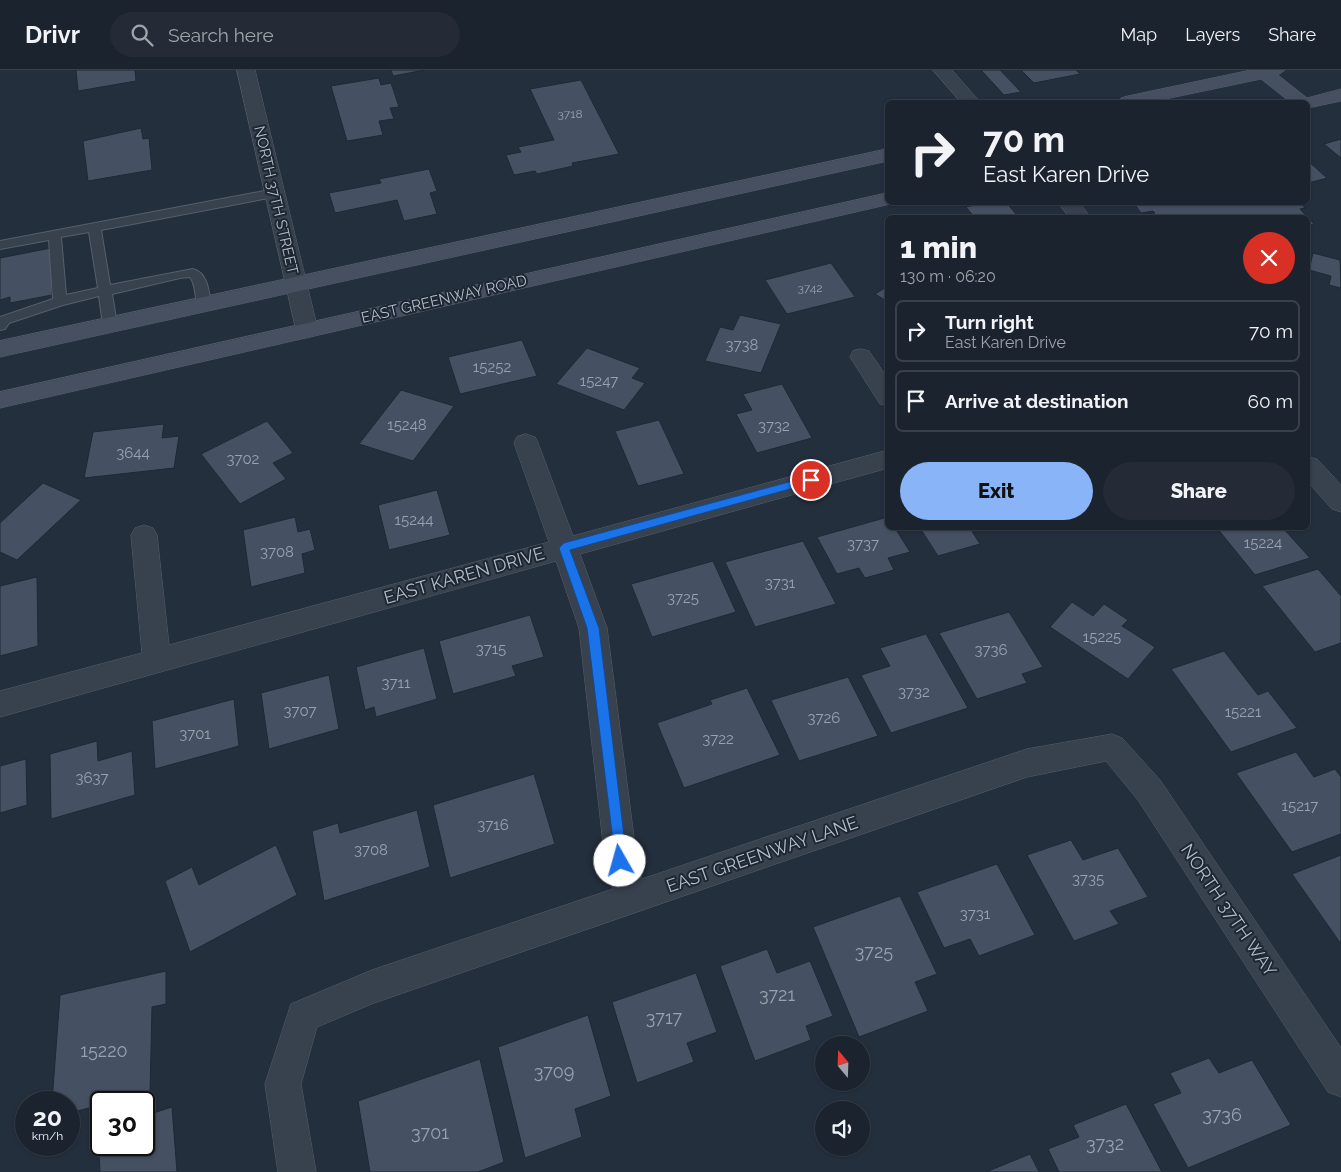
<!DOCTYPE html>
<html lang="en">
<head>
<meta charset="utf-8">
<style>
	body { margin:0; font-family:Raleway,sans-serif; background:#242b36; color:#f1f3f6; height:100vh; display:flex; flex-direction:column; font-size:19px; white-space:nowrap }
	* { box-sizing:border-box; margin:0 }
	p { font-size:16px; color:#a0a4aa }
	.icon { flex:none; width:28px; height:28px; fill:none; stroke:currentColor; stroke-width:2; stroke-linecap:round; stroke-linejoin:round }
	.map { position:relative; flex:1; overflow:hidden }
	.side { position:absolute; left:885px; top:145px; width:425px; height:315px; display:flex; flex-direction:column; background:#1b232e; border-radius:8px; box-shadow:0 1px 4px #0004,0 0 0 1px #39404a }
	.side>* { flex:none }
	.banner { position:absolute; left:885px; top:30px; width:425px; height:105px; border-radius:8px; box-shadow:0 1px 4px #0004,0 0 0 1px #39404a; background:#1b232e; color:#f1f3f6; overflow:hidden }
	.needle { width:32px; rotate:341deg }
	.controls { position:absolute; left:815px; top:966px; display:grid; gap:10px }
	.controls a { display:grid; place-items:center; width:55px; height:55px; border-radius:50%; background:#1b232e; box-shadow:0 1px 4px #0004,0 0 0 1px #39404a; font-size:25px }
	.speed { position:absolute; left:15px; top:1021px; display:flex; gap:10px; font-size:25px; font-weight:700; text-align:center }
	.speed>* { display:grid; place-content:center; width:65px; height:65px; border-radius:50%; background:#1b232e; box-shadow:0 1px 4px #0004,0 0 0 1px #39404a; line-height:1 }
	.speed small { font-size:12px; font-weight:400 }
	.speed .limit { border:2px solid #111; border-radius:8px; background:#fff; color:#111 }
	.pin { position:absolute; display:grid; place-items:center; width:42px; height:42px; color:#fff; margin:-21px; border:2px solid #fff; border-radius:50%; box-shadow:0 1px 5px #0007 }
	.me { position:absolute; width:55px; margin:-28px; rotate:353deg; stroke-linejoin:round; filter:drop-shadow(0 0 4px #0008) }
	.turn { display:flex; align-items:center; gap:18px; height:105px; padding:0 15px; font-size:22px }
	.turn .icon { width:65px; height:65px; stroke-width:2.5 }
	.turn b { display:block; font-size:35px; line-height:42px }
	.round { display:grid; place-items:center; flex:none; width:52px; height:52px; border-radius:26px; background:#242b36 }
	.head { display:flex; align-items:center; justify-content:space-between; height:85px; padding:0 15px }
	h1 { font-size:30px; font-weight:800; line-height:38px }
	.button { display:flex; gap:10px; margin-top:auto; padding:10px 15px }
	.button a { flex:1; height:58px; border-radius:30px; background:#8ab4f8; color:#111; font-size:20px; font-weight:800; line-height:58px; text-align:center }
	.button a+a { background:#242b36; color:#f1f3f6 }
	ul { padding:0; list-style:none }
	li { display:flex; align-items:center; gap:15px; height:62px; margin:0 10px 8px; padding:0 5px; border:2px solid #39404a; border-radius:8px }
	li div { flex:1 }
	li b { display:block; font-size:19px }
	li em { font-style:normal }
	header { display:flex; align-items:center; gap:30px; box-sizing:border-box; height:70px; padding:0 25px; background:#1b232e; border-bottom:1px solid #39404a }
	header strong { font-size:24px }
	nav { display:flex; gap:28px; margin-inline-start:auto; font-size:18px }
	.search { width:350px; height:45px; background:#242b36; display:flex; align-items:center; gap:12px; box-sizing:border-box; padding:0 18px; border-radius:28px; color:#a0a4aa; font-size:19px }
	.map>svg:first-child { display:block }
</style>
</head>
<body>
<header>
<strong>Drivr</strong>
<div class="search"><svg class="icon" aria-label="search" viewBox="0 0 24 24"><circle cx="10" cy="10" r="6"/><path d="M15 15l6 6"/></svg>Search here</div>
<nav><a>Map</a><a>Layers</a><a>Share</a></nav>
</header>
<div class="map">
<svg width="1341" height="1102" viewBox="0 0 1341 1102">
	<rect width="100%" height="100%" fill="#242f3e"/>
	<path fill="#455162" stroke="#1f2835" d="M 76,0 L 135,0 L 136,11 L 78,21 Z
		M 391,0 L 425,0 L 393,6 Z
		M 981,0 L 1000,0 L 1021,22 L 1004,25 Z
		M 1021,0 L 1076,0 L 1080,4 L 1034,13 Z
		M 379,8 L 381,15 L 391,13 L 399,37 L 390,38 L 394,49 L 379,51 L 383,65 L 347,71 L 331,16 Z
		M 581,10 L 619,84 L 572,93 L 573,96 L 537,104 L 535,101 L 514,105 L 506,85 L 521,82 L 518,77 L 554,70 L 530,19 Z
		M 141,58 L 143,69 L 149,68 L 152,100 L 88,111 L 83,71 Z
		M 1341,69 L 1341,88 L 1324,74 Z
		M 1308,91 L 1327,108 L 1308,113 Z
		M 429,99 L 437,121 L 430,123 L 437,144 L 404,151 L 397,130 L 335,143 L 329,123 L 381,113 L 379,109 Z
		M 987,132 L 1006,132 L 1019,148 L 975,148 L 966,137 Z
		M 1133,132 L 1300,132 L 1305,138 L 1300,139 L 1314,154 L 1308,155 L 1308,148 L 1149,148 L 1146,144 L 1155,143 L 1153,141 L 1141,143 Z
		M 51,178 L 52,225 L 10,233 L 10,227 L 0,230 L 0,188 Z
		M 1313,183 L 1340,190 L 1341,218 L 1329,215 L 1331,206 L 1309,200 Z
		M 831,193 L 855,227 L 787,244 L 765,210 Z
		M 888,216 L 888,232 L 875,224 Z
		M 740,245 L 781,254 L 761,303 L 705,291 L 720,257 L 733,260 Z
		M 522,270 L 537,306 L 460,324 L 448,287 Z
		M 587,278 L 640,298 L 632,308 L 645,313 L 624,340 L 556,314 Z
		M 782,314 L 812,368 L 757,383 L 736,344 L 752,340 L 743,324 Z
		M 401,320 L 454,336 L 413,391 L 359,374 Z
		M 659,350 L 684,404 L 638,416 L 615,361 Z
		M 267,351 L 293,383 L 273,393 L 286,409 L 240,434 L 201,384 Z
		M 164,354 L 162,368 L 179,366 L 174,398 L 84,408 L 93,362 Z
		M 43,413 L 81,430 L 17,490 L 0,482 L 0,453 Z
		M 437,420 L 450,465 L 389,480 L 378,435 Z
		M 295,447 L 298,462 L 310,459 L 315,480 L 302,484 L 305,503 L 251,517 L 243,460 Z
		M 888,447 L 888,458 L 895,458 L 910,482 L 888,488 L 894,500 L 865,508 L 859,498 L 837,504 L 817,467 Z
		M 920,458 L 973,458 L 970,458 L 980,474 L 938,486 Z
		M 1217,458 L 1283,458 L 1310,488 L 1255,505 Z
		M 803,471 L 836,534 L 755,557 L 725,492 Z
		M 713,491 L 736,542 L 652,567 L 631,514 Z
		M 1318,499 L 1341,526 L 1341,573 L 1315,582 L 1262,516 Z
		M 37,507 L 38,576 L 0,586 L 0,516 Z
		M 1072,532 L 1093,546 L 1104,534 L 1128,550 L 1122,556 L 1155,577 L 1128,609 L 1050,557 Z
		M 1009,542 L 1043,597 L 1022,604 L 1027,613 L 977,629 L 939,563 Z
		M 530,545 L 544,587 L 512,596 L 516,606 L 453,624 L 439,571 Z
		M 926,564 L 968,638 L 891,663 L 861,605 L 890,596 L 880,578 Z
		M 424,578 L 437,629 L 376,647 L 374,637 L 365,640 L 356,597 Z
		M 1224,581 L 1258,625 L 1268,621 L 1297,658 L 1231,682 L 1171,599 Z
		M 329,605 L 339,659 L 269,679 L 261,623 Z
		M 848,607 L 878,666 L 799,691 L 771,630 Z
		M 747,618 L 780,685 L 684,718 L 657,653 L 712,634 L 710,630 Z
		M 234,629 L 239,676 L 155,699 L 152,651 Z
		M 97,671 L 98,691 L 132,681 L 135,725 L 51,749 L 50,684 Z
		M 1296,682 L 1314,707 L 1335,699 L 1341,707 L 1341,764 L 1292,782 L 1236,703 Z
		M 26,689 L 27,735 L 0,743 L 0,696 Z
		M 534,704 L 555,774 L 450,808 L 433,735 Z
		M 417,740 L 430,797 L 324,831 L 312,761 L 338,753 L 340,763 Z
		M 1071,770 L 1083,790 L 1118,778 L 1148,827 L 1110,841 L 1119,854 L 1074,871 L 1027,785 Z
		M 276,775 L 297,825 L 190,882 L 165,811 L 192,797 L 199,815 Z
		M 1341,785 L 1341,874 L 1292,804 Z
		M 997,794 L 1035,865 L 979,886 L 970,869 L 944,878 L 917,822 Z
		M 900,826 L 937,904 L 915,912 L 928,941 L 859,967 L 813,857 Z
		M 767,879 L 777,903 L 810,891 L 833,946 L 806,956 L 811,970 L 755,991 L 720,896 Z
		M 166,901 L 166,934 L 152,937 L 150,1023 L 113,1032 L 101,1032 L 101,1035 L 69,1043 L 69,1032 L 52,1032 L 60,925 Z
		M 696,903 L 717,962 L 687,973 L 694,992 L 637,1013 L 612,932 Z
		M 588,945 L 611,1026 L 575,1039 L 582,1067 L 525,1088 L 498,977 Z
		M 1209,988 L 1219,1003 L 1252,990 L 1291,1055 L 1188,1098 L 1153,1034 L 1181,1023 L 1170,1003 Z
		M 480,989 L 504,1092 L 478,1102 L 370,1102 L 358,1031 Z
		M 1126,1034 L 1162,1102 L 1059,1102 L 1048,1079 L 1079,1067 L 1073,1055 Z
		M 172,1037 L 177,1102 L 100,1102 L 98,1062 L 101,1061 L 101,1075 L 144,1075 L 144,1046 Z
		M 1030,1084 L 1039,1102 L 986,1102 Z"/>
	<g fill="none" stroke-linecap="round" stroke-linejoin="round">
		<g stroke="#565f6c" stroke-width="2">
			<path id="lane" d="M 275,119 L 281,123 L 279,126 L 101,160 L 110,215 L 193,199 C 208,203 209,222 211,235 L 209,238 L 199,238 C 194,228 197,217 190,207 L 180,208 L 112,224 L 117,255 L 115,258 L 110,259 L 103,255 L 99,226 L 63,235 L 9,253 L 5,259 L 0,260 L 0,247 L 53,229 L 49,170 L 0,179 L 0,171 ZM 89,162 L 98,218 L 66,225 L 61,167 Z"/>
		</g>
		<g stroke="#565f6c" stroke-width="1">
			<path id="street" d="M 237,0 L 255,0 L 318,260 L 315,265 L 307,268 L 299,265 L 296,260 Z
				M 933,0 L 952,0 L 980,32 L 961,32 Z
				M 1058,132 L 1079,132 L 1091,148 L 1070,148 Z
				M 861,279 L 869,281 L 888,309 L 888,336 L 880,334 L 850,287 L 853,281 Z
				M 526,364 L 535,367 L 538,373 L 573,466 L 888,380 L 888,398 L 580,484 L 607,558 L 637,791 L 642,809 L 1027,679 L 1112,664 L 1122,668 L 1160,710 L 1341,978 L 1341,1027 L 1328,1022 L 1138,730 L 1106,691 L 1027,707 L 374,933 L 317,957 L 301,1014 L 316,1102 L 278,1102 L 265,1014 L 291,934 L 372,900 L 613,819 L 605,791 L 579,558 L 556,491 L 0,647 L 0,621 L 142,583 L 131,465 L 135,458 L 144,455 L 153,458 L 157,465 L 169,575 L 549,472 L 514,373 L 517,367 Z
				M 1308,387 L 1317,389 L 1341,415 L 1341,442 L 1332,439 L 1308,412 Z"/>
		</g>
		<g stroke="#565f6c" stroke-width="1">
			<path id="secondary" d="M 1251,0 L 1285,0 L 1278,5 L 1307,28 L 1341,19 L 1341,31 L 1308,38 L 1308,32 L 1290,32 L 1261,9 L 1151,32 L 1119,32 L 1121,28 L 1128,26 Z
				M 888,79 L 888,91 L 0,287 L 0,271 Z
				M 888,123 L 888,132 L 895,133 L 0,338 L 0,322 Z"/>
		</g>
		<use href="#lane" fill="#38414e" fill-rule="evenodd"/>
		<use href="#street" fill="#38414e" fill-rule="evenodd"/>
		<use href="#secondary" fill="#465061" fill-rule="evenodd"/>
	</g>
	<path fill="#1a73e8" stroke="#114b97" d="M 811,406 L 817,410 L 815,412 L 570,480 L 599,558 L 627,791 L 625,795 L 620,797 L 616,795 L 587,558 L 559,478 L 564,473 Z"/>
	<g text-anchor="middle" dominant-baseline="central" stroke-width="4" stroke-linejoin="round" paint-order="stroke">
		<g font-size="12" fill="#98a1af">
			<text x="570" y="44">3718</text>
			<text x="810" y="218">3742</text>
		</g>
		<g font-size="15" fill="#b4bcc9" stroke="#1d2633">
			<text transform="translate(276 130) rotate(77)">NORTH 37TH STREET</text>
			<text transform="translate(444 229) rotate(-13)">EAST GREENWAY ROAD</text>
		</g>
		<g font-size="15" fill="#98a1af">
			<text x="742" y="275">3738</text>
			<text x="492" y="297">15252</text>
			<text x="599" y="311">15247</text>
			<text x="407" y="355">15248</text>
			<text x="774" y="356">3732</text>
			<text x="133" y="383">3644</text>
			<text x="243" y="389">3702</text>
			<text x="414" y="450">15244</text>
			<text x="1263" y="473">15224</text>
			<text x="863" y="474">3737</text>
			<text x="277" y="482">3708</text>
			<text x="780" y="513">3731</text>
			<text x="683" y="528">3725</text>
			<text x="1102" y="567">15225</text>
			<text x="491" y="579">3715</text>
			<text x="991" y="580">3736</text>
			<text x="396" y="613">3711</text>
			<text x="914" y="622">3732</text>
			<text x="300" y="641">3707</text>
			<text x="1243" y="642">15221</text>
			<text x="824" y="648">3726</text>
			<text x="195" y="664">3701</text>
			<text x="718" y="669">3722</text>
			<text x="92" y="708">3637</text>
			<text x="1300" y="736">15217</text>
			<text x="493" y="755">3716</text>
			<text x="371" y="780">3708</text>
			<text x="1088" y="809">3735</text>
			<text x="975" y="844">3731</text>
		</g>
		<g font-size="18" fill="#b4bcc9" stroke="#1d2633">
			<text transform="translate(464 505) rotate(-16)">EAST KAREN DRIVE</text>
			<text transform="translate(762 784) rotate(-19)">EAST GREENWAY LANE</text>
			<text transform="translate(1229 840) rotate(56)">NORTH 37TH WAY</text>
		</g>
		<g font-size="18" fill="#98a1af">
			<text x="874" y="881">3725</text>
			<text x="777" y="924">3721</text>
			<text x="664" y="947">3717</text>
			<text x="104" y="980">15220</text>
			<text x="554" y="1001">3709</text>
			<text x="1222" y="1044">3736</text>
			<text x="430" y="1062">3701</text>
			<text x="1105" y="1073">3732</text>
		</g>
	</g>
</svg>
<div class="controls">
<a><svg class="needle" viewBox="-14 -14 28 28"><path d="M0-13l5 13h-10z" fill="#e53935"/><path d="M0 13l5-13h-10z" fill="#a0a4aa"/></svg></a>
<a><svg class="icon" aria-label="sound" viewBox="0 0 24 24"><path d="M4 9h4l5-4v14l-5-4H4zM17 9q2 3 0 6"/></svg></a>
</div>
<div class="speed"><div>20<small>km/h</small></div><div class="limit">30</div></div>
<div class="pin" style="left:811px;top:410px;background:#d93025"><svg class="icon" aria-label="arrive" viewBox="0 0 24 24"><path d="M6 21V4h12l-3 4 3 4H6"/></svg></div>
<svg class="me" style="left:620px;top:791px" viewBox="-20 -20 40 40"><circle r="19" fill="#fff"/><path d="M0-13L10 11 0 6-10 11z" fill="#1a73e8"/></svg>
<div class="banner">
<div class="turn"><svg class="icon" aria-label="right" viewBox="0 0 24 24"><path d="M7 20v-9h11M14 6l5 5-5 5"/></svg><div><b>70 m</b>East Karen Drive</div></div>
</div>
<section class="side">
<div class="head"><div><h1>1 min</h1><p>130 m · 06:20</p></div><a class="round" style="background:#d93025;color:#fff"><svg class="icon" aria-label="close" viewBox="0 0 24 24"><path d="M6 6l12 12M18 6L6 18"/></svg></a></div>
<ul>
<li><svg class="icon" aria-label="right" viewBox="0 0 24 24"><path d="M7 20v-9h11M14 6l5 5-5 5"/></svg><div><b>Turn right</b><p>East Karen Drive</p></div><em>70 m</em></li>
<li><svg class="icon" aria-label="arrive" viewBox="0 0 24 24"><path d="M6 21V4h12l-3 4 3 4H6"/></svg><div><b>Arrive at destination</b></div><em>60 m</em></li>
</ul>
<div class="button"><a>Exit</a><a>Share</a></div>
</section>
</div>
</body>
</html>
